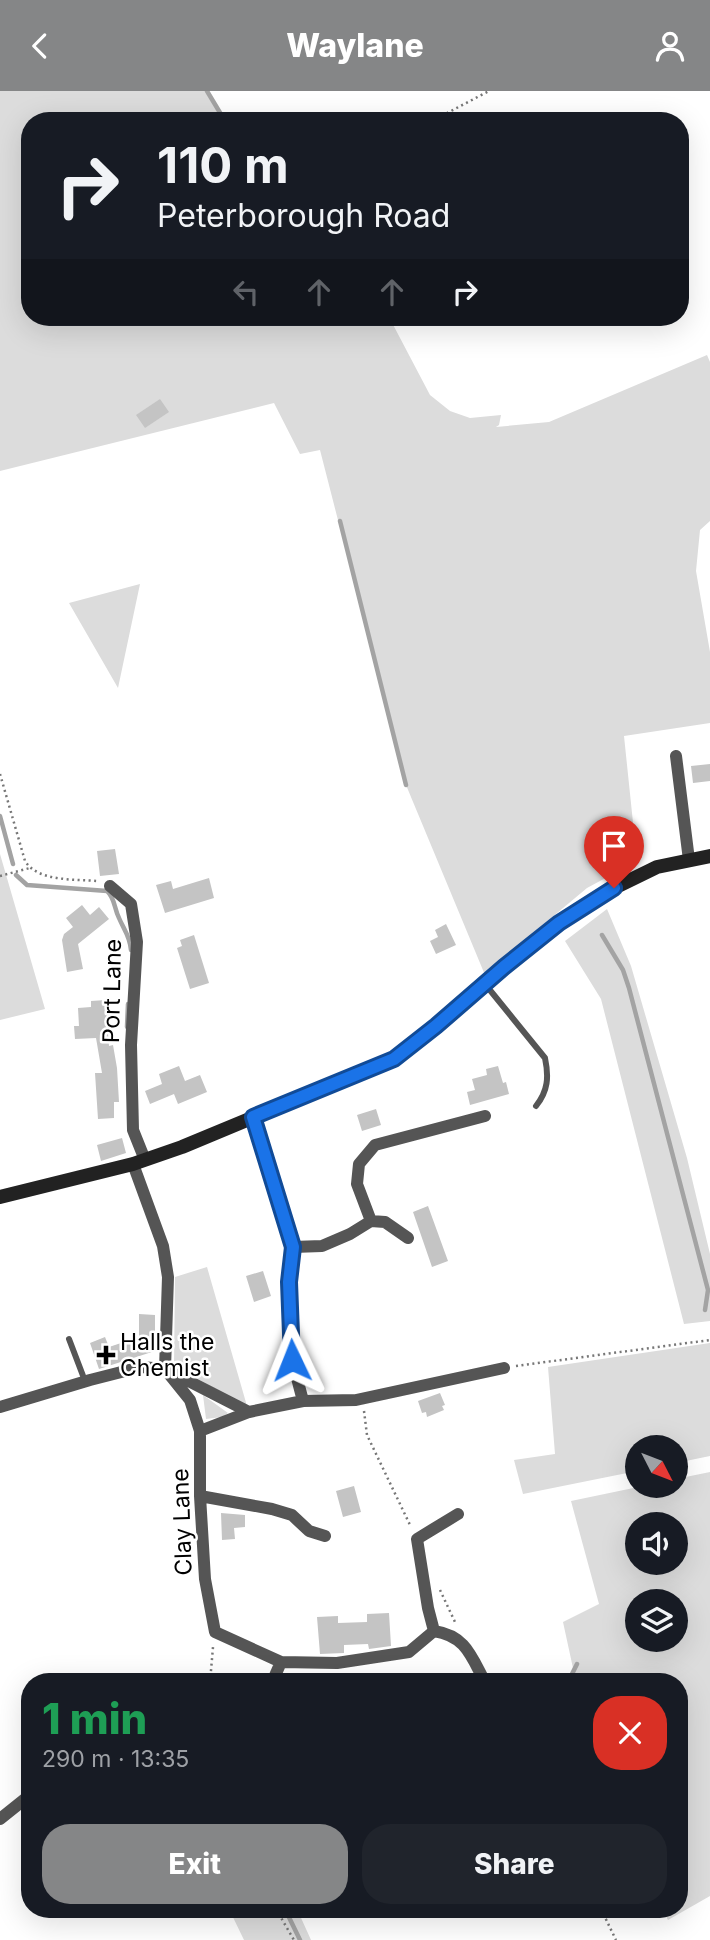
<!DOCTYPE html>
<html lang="en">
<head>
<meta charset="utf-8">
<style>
	body { margin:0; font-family:Inter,sans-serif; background:#20242c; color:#f1f3f6; height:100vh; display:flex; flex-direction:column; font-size:26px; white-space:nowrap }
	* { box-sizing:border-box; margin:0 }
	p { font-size:23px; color:#9ea1a6 }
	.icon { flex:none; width:38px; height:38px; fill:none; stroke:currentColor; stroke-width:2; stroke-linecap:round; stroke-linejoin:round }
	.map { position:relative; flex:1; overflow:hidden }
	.side { position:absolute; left:21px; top:1582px; width:667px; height:245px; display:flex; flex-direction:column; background:#171b24; border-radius:28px; box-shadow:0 7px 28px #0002 }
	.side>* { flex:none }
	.top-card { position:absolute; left:21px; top:21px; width:668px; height:214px; border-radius:28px; box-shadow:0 7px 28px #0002; background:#171b24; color:#f1f3f6; overflow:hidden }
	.needle { width:46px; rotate:132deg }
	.tools { position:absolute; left:625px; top:1344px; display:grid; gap:14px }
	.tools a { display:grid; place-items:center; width:63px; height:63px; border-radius:50%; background:#171b24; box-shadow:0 7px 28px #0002; font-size:35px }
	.pin { position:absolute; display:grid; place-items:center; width:60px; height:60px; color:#fff; margin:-72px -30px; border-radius:50% 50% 50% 0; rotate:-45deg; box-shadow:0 0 7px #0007 }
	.pin .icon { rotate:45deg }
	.me { position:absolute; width:77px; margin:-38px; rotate:358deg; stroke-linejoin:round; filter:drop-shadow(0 0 5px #0008) }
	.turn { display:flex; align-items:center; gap:24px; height:147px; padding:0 21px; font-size:32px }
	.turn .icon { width:91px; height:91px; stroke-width:2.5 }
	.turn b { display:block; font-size:49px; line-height:60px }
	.lanes { display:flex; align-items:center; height:66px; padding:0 21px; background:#0003; justify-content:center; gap:35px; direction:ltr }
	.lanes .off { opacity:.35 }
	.round { display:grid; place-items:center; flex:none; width:74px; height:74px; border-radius:28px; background:#20242c }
	.head { display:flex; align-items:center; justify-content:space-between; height:119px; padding:0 21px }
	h1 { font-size:42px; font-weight:800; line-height:52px; color:#1e9e55 }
	.action { display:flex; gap:14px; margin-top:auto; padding:14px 21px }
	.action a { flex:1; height:80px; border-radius:28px; background:#858687; color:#fff; font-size:28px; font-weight:800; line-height:80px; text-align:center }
	.action a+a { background:#20242c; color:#f1f3f6 }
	header { display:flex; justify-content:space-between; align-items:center; height:91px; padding:0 21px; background:#858687; color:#fff; font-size:32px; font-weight:800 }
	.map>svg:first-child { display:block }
</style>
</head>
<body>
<header><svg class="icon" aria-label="back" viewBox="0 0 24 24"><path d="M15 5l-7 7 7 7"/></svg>Waylane<svg class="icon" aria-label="person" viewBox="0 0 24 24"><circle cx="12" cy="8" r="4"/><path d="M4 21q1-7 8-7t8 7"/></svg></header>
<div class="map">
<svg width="710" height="1849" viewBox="0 0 710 1849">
	<rect width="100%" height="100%" fill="#fff"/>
	<path fill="#dcdcdc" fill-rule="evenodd" d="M 0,0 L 207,0 L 225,30 L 30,30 L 30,226 L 389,226 L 430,304 L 450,320 L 470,327 L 501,324 L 499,334 L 496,336 L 549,331 L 707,264 L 710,271 L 710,430 L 700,439 L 696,480 L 710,561 L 710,632 L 624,645 L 637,770 L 587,797 L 495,874 L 485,884 L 406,694 L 320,359 L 300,363 L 274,312 L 0,380 Z
		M 140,493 L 118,597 L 69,512 Z
		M 0,763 L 45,918 L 0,929 Z
		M 607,818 L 631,875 L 687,1067 L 710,1163 L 710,1230 L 684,1233 L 601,908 L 565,850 Z
		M 207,1176 L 247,1315 L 174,1275 L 175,1186 Z
		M 710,1252 L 710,1365 L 676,1372 L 676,1356 L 637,1356 L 637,1380 L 523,1403 L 514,1369 L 555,1363 L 548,1276 Z
		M 203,1304 L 228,1322 L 222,1326 L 206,1328 Z
		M 710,1381 L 710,1805 L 668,1829 L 662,1818 L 679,1818 L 679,1591 L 576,1591 L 563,1531 L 599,1513 L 571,1410 L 643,1395 L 676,1395 L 676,1388 ZM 637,1433 L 676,1433 L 676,1472 L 637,1472 ZM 637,1510 L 676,1510 L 676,1549 L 637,1549 Z
		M 229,1818 L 297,1818 L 311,1849 L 244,1849 Z"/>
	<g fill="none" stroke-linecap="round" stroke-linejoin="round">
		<path stroke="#a3a3a3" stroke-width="4.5" d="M 207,0 L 225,30
			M 340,430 L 406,694
			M 0,725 L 13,773
			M 16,784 L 27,794 L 107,800 C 115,807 114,817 119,827 C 124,839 130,845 131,859
			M 602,844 L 623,879 L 629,897 L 708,1199 L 705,1219
			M 127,936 L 128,913
			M 568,1591 L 577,1573
			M 285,1818 L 300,1849"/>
	</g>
	<path fill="#c4c4c4" d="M 160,308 L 169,321 L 145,337 L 136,324 Z
		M 710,673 L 710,690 L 693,692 L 691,675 Z
		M 115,758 L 119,783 L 100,785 L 97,760 Z
		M 209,787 L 214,807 L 165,822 L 156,794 L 171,790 L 173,798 Z
		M 82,814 L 90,824 L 99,816 L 109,828 L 78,853 L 83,878 L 67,881 L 62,849 L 64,843 L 73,836 L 66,827 Z
		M 446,833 L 456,854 L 436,863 L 430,850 L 438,846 L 435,839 Z
		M 194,844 L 209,892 L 190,898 L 177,857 L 182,855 L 180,849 Z
		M 106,909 L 109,955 L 113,954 L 117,977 L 119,1011 L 114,1011 L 114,1027 L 98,1028 L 95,982 L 102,982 L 96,947 L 75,948 L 74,935 L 79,935 L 78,917 L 91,916 L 91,910 Z
		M 179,975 L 185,990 L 200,984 L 207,1001 L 178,1013 L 174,1003 L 150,1013 L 145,1000 L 162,993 L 159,983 Z
		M 498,975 L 503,992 L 506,991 L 509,1003 L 470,1014 L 467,1001 L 475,999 L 472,988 L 487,984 L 486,978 Z
		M 376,1018 L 381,1034 L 362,1040 L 357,1024 Z
		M 122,1047 L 126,1062 L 101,1070 L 97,1054 Z
		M 428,1115 L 448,1170 L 432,1176 L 413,1121 Z
		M 263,1180 L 271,1205 L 254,1211 L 246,1185 Z
		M 139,1223 L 155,1224 L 155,1260 L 99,1278 L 90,1252 L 105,1246 L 109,1256 L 139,1246 Z
		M 440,1302 L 445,1314 L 442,1315 L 444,1319 L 427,1326 L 426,1321 L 422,1322 L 418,1310 Z
		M 354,1395 L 361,1421 L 343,1426 L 336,1400 Z
		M 221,1422 L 245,1424 L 245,1436 L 234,1437 L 235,1448 L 222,1449 Z
		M 389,1522 L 391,1555 L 369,1558 L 368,1553 L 344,1554 L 344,1562 L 320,1563 L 317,1526 L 338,1525 L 338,1532 L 367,1531 L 367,1523 Z"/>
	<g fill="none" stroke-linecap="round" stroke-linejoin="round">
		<path stroke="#777" stroke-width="2.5" stroke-dasharray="2 3.5" stroke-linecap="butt" d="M 432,30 L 489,0
			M 0,683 L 25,770 C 38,791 75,788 97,790
			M 0,785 L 30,777
			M 516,1275 L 710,1249
			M 364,1320 L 367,1344 L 411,1436
			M 440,1499 L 455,1531
			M 210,1591 L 213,1556
			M 276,1818 L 294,1849
			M 601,1818 L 616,1849"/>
		<path stroke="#555" stroke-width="6" d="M 485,893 L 545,967 C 549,986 548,1000 536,1015
			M 69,1248 L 85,1290"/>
		<path stroke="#555" stroke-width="12" d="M 676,665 L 689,769
			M 110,795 L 131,813 L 137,851 L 131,954 L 133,1039 L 145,1069
			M 253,1026 L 293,1156 L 289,1191 L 292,1268 L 303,1310
			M 133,1073 L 163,1155 L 168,1186 L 165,1278
			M 371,1130 L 357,1093 L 359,1073 L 375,1054 L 485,1025
			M 293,1156 L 322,1155 L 350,1143 L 371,1130 L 385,1131 L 408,1147
			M 165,1278 L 190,1309 L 200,1340 L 200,1405 L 205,1488 L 215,1541 L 281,1571 L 274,1587 L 275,1591
			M 0,1316 L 90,1289 L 141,1276 L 165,1278 L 249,1321
			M 200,1340 L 249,1321 L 303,1310 L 356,1309 L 504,1277
			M 200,1405 L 272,1418 L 292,1424 L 309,1440 L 325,1445
			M 434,1540 L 428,1517 L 417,1448 L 458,1423
			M 281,1571 L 337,1572 L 409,1561 L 434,1540 C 466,1545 471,1565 485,1591
			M 0,1728 L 30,1704"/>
		<path stroke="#222" stroke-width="14" d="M 0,1106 L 133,1073 L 182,1056 L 394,968 L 436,935 L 504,876 L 559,832 L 614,797 L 657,776 L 710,765"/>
	</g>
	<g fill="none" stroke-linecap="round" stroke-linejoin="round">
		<g stroke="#114b97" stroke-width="18">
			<path id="route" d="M 292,1269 L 289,1191 L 293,1156 L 253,1026 L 394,968 L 436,935 L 504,876 L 559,832 L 614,797"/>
		</g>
		<use href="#route" stroke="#1a73e8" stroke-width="12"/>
	</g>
	<path fill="#000" stroke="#fff" stroke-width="2.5" d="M102.5 1253.5h7v7h7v7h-7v7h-7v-7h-7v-7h7z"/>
	<g text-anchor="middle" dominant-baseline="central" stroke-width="5" stroke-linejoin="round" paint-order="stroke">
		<g font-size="23" fill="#000" stroke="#fff">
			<text transform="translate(112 900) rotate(-89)">Port Lane</text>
			<text transform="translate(182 1431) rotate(-92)">Clay Lane</text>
		</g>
		<g font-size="23" fill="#000" stroke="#fff" text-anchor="start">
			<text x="120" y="1251">Halls the<tspan x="120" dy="26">Chemist</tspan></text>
		</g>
	</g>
</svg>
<div class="tools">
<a><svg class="needle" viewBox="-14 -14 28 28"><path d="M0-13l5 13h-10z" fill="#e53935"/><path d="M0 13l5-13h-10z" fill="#9ea1a6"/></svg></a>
<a><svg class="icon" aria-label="sound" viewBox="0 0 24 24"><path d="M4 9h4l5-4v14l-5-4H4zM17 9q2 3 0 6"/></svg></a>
<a><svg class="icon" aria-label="layers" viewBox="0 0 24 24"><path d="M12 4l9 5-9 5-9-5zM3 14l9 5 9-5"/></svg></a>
</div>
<div class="pin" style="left:614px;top:797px;background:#d93025"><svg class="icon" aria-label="arrive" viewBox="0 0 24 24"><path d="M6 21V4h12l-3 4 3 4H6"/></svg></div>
<svg class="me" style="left:292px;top:1269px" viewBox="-20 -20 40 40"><path d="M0-17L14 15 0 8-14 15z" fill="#1a73e8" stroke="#fff" stroke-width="4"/></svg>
<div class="top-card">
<div class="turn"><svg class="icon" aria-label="right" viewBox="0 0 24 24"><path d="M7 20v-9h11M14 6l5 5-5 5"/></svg><div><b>110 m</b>Peterborough Road</div></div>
<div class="lanes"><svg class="icon off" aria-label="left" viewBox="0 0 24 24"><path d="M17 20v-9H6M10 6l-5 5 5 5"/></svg><svg class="icon off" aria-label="ahead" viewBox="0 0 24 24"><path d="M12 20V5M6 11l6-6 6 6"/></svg><svg class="icon off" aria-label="ahead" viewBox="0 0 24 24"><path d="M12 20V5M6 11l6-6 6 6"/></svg><svg class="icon" aria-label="right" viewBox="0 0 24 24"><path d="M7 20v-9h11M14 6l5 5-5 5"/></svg></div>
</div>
<section class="side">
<div class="head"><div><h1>1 min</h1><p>290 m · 13:35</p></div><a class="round" style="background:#d93025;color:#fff"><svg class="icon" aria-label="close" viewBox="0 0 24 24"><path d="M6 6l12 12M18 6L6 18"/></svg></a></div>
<div class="action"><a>Exit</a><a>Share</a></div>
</section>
</div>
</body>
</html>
